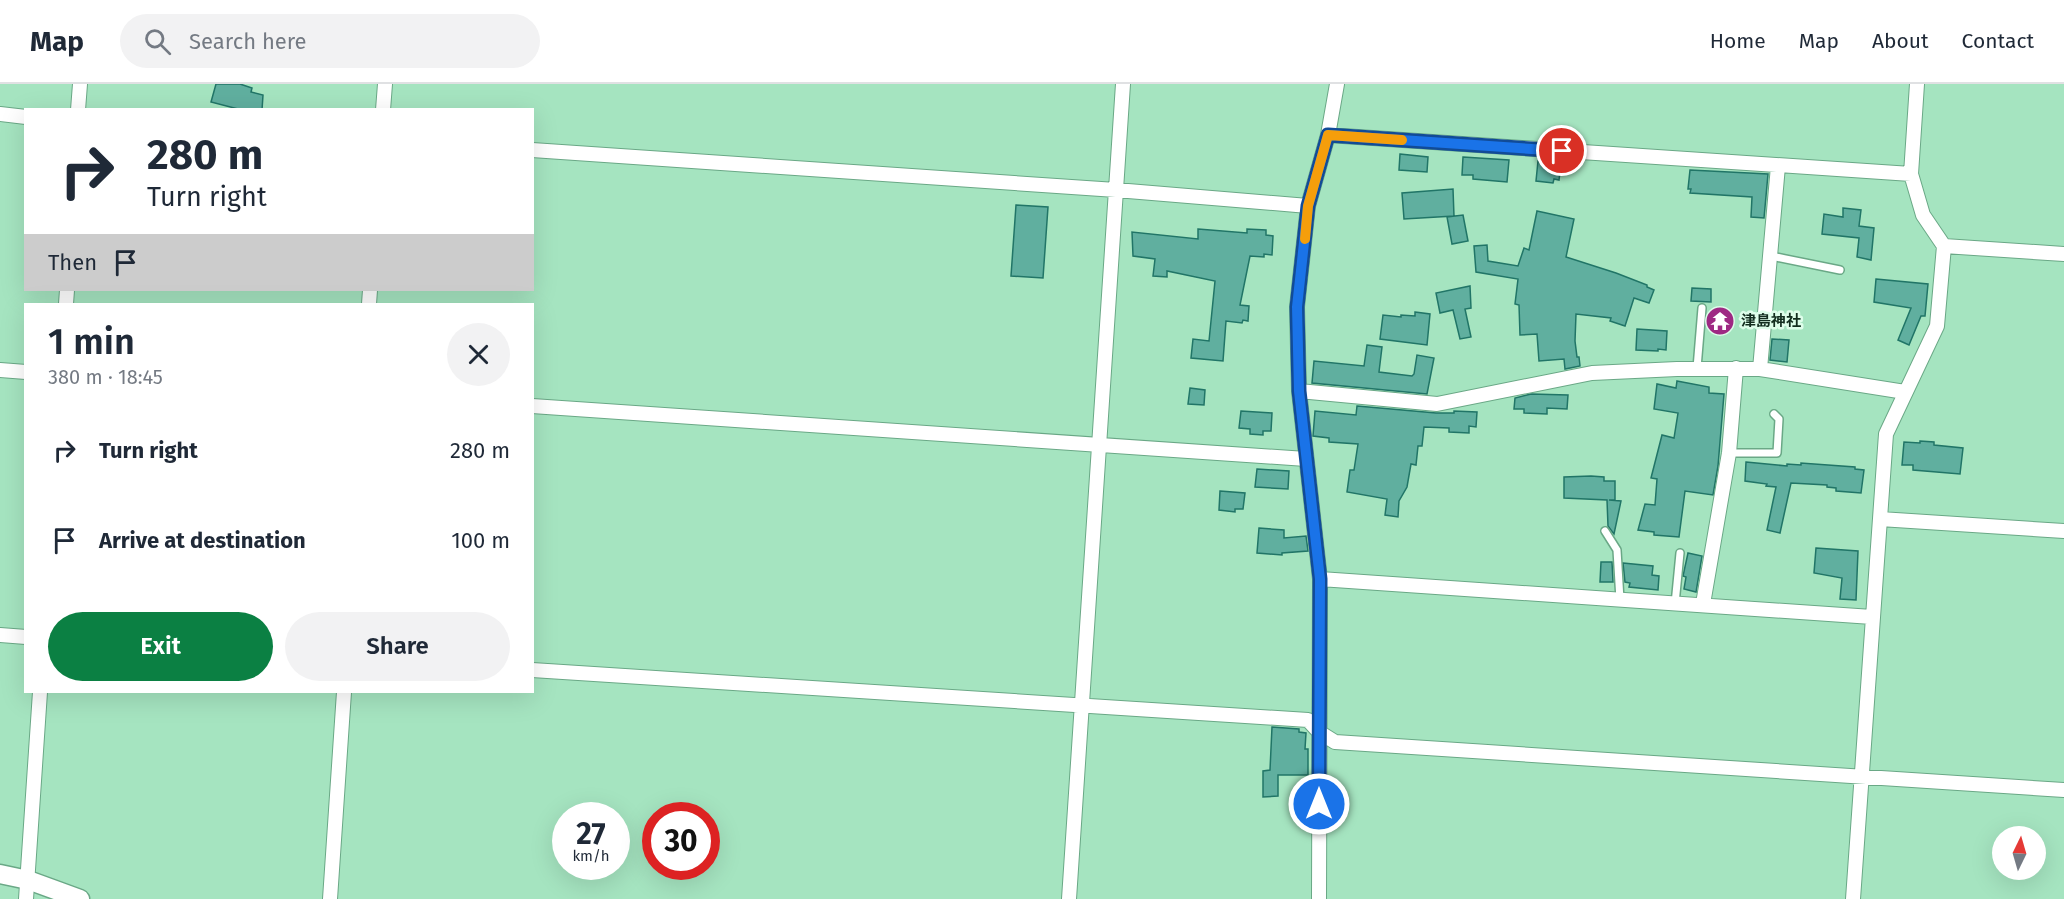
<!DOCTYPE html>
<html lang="en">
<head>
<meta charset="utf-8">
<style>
	body { margin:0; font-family:"Fira Sans","Noto Sans JP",sans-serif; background:#f2f2f3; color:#1f2937; height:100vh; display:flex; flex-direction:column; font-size:22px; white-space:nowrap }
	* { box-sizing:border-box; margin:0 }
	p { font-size:20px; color:#747a83 }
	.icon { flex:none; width:33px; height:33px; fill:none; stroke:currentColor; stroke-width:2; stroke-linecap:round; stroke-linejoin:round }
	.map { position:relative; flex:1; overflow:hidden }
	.details { position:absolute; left:24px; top:219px; width:510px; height:390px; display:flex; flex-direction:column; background:#fff; border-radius:0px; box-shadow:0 6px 24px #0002 }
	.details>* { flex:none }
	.hud { position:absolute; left:24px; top:24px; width:510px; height:183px; border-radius:0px; box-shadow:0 6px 24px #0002; background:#fff; color:#1f2937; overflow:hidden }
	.needle { width:39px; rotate:5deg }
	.controls { position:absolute; left:1992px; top:742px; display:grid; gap:12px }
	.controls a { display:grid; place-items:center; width:54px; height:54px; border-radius:50%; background:#fff; box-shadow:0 6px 24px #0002; font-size:30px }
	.speed { position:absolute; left:552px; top:718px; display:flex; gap:12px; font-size:30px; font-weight:700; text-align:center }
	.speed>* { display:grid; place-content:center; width:78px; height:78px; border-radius:50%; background:#fff; box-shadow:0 6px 24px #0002; line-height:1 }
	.speed small { font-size:15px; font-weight:400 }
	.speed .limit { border:9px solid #d22; background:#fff; color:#111 }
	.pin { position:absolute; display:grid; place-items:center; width:51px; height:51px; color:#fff; margin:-26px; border:3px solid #fff; border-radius:50%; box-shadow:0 2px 6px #0007 }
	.me { position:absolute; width:66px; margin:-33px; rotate:0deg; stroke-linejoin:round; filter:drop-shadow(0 0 4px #0008) }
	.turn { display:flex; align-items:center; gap:21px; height:126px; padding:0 24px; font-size:27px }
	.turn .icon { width:78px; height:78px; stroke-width:2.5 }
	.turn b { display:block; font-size:42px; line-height:51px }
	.then { display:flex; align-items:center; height:57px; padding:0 24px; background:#0003; gap:12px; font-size:22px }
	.round { display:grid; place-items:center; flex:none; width:63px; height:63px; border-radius:32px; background:#f2f2f3 }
	.overview { display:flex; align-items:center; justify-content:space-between; height:102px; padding:0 24px }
	h1 { font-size:36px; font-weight:600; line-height:45px }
	.cta { display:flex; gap:12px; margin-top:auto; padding:12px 24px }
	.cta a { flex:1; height:69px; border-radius:36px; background:#0b8043; color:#fff; font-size:24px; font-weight:600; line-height:69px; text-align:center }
	.cta a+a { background:#f2f2f3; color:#1f2937 }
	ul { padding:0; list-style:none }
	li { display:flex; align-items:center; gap:18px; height:90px; padding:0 24px }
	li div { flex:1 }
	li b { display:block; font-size:22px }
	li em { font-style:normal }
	header { display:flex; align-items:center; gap:36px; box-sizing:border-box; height:84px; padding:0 30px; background:#fff; border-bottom:2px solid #e0e1e3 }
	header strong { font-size:28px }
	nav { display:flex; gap:33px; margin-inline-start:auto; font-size:21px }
	.search { width:420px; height:54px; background:#f2f2f3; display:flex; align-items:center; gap:15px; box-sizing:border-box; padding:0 21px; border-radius:33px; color:#747a83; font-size:22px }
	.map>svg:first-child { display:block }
</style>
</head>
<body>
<header>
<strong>Map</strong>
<div class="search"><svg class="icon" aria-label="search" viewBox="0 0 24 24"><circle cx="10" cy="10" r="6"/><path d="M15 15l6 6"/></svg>Search here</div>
<nav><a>Home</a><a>Map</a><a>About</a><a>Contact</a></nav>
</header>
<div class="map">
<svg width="2064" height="815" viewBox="0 0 2064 815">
	<rect width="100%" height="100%" fill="#a5e4c0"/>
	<path fill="#60af9f" stroke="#217567" stroke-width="1.5" d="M 216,0 L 240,0 L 252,4 L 251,8 L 263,11 L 262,26 L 238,25 L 211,18 Z
		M 1400,70 L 1428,73 L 1427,88 L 1399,86 Z
		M 1463,73 L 1509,76 L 1507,98 L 1473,95 L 1473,91 L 1462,91 Z
		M 1538,77 L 1561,79 L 1559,96 L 1554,95 L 1553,99 L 1536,97 Z
		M 1690,86 L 1768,90 L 1764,134 L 1751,133 L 1752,113 L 1690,109 L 1691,105 L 1688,105 Z
		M 1453,105 L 1454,132 L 1404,135 L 1402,109 Z
		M 1016,121 L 1048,123 L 1043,194 L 1011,192 Z
		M 1843,124 L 1861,126 L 1859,142 L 1874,144 L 1871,176 L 1857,173 L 1859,154 L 1822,150 L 1824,130 L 1843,133 Z
		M 1537,127 L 1574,135 L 1566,173 L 1616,189 L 1647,201 L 1647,203 L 1654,206 L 1649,219 L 1634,214 L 1625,242 L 1610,237 L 1611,234 L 1576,230 L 1575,257 L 1577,273 L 1579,273 L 1580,282 L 1565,285 L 1564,275 L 1539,277 L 1537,250 L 1520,251 L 1519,221 L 1515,220 L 1518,195 L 1476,188 L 1474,162 L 1487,161 L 1488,177 L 1518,182 L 1524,164 L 1529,166 Z
		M 1463,131 L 1468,157 L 1452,160 L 1447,133 Z
		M 1198,145 L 1247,149 L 1247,145 L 1266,146 L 1266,151 L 1273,152 L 1272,171 L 1264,170 L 1264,173 L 1250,172 L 1240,221 L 1249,222 L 1248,237 L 1243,236 L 1242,239 L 1226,237 L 1223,277 L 1191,274 L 1193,255 L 1209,257 L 1215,197 L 1167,187 L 1167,193 L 1153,192 L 1155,175 L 1133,172 L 1132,148 L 1198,155 Z
		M 1876,195 L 1928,200 L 1925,232 L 1921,232 L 1909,261 L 1898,256 L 1911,224 L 1874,218 Z
		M 1470,202 L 1471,224 L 1465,225 L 1471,253 L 1460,255 L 1453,226 L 1440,229 L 1436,209 Z
		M 1692,204 L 1711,205 L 1711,218 L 1691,217 Z
		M 1415,228 L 1430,230 L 1427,261 L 1380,255 L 1383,231 L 1401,233 L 1401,231 L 1415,232 Z
		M 1637,245 L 1667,247 L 1666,266 L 1658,265 L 1658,267 L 1636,266 Z
		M 1772,255 L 1789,256 L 1787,278 L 1770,276 Z
		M 1367,261 L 1382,263 L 1379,288 L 1412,292 L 1414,290 L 1417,271 L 1434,274 L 1427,310 L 1312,299 L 1314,277 L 1364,282 Z
		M 1677,297 L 1709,303 L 1709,309 L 1724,310 L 1718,382 L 1713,411 L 1685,407 L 1679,453 L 1654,451 L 1654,448 L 1638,446 L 1645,420 L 1655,421 L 1657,395 L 1651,394 L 1662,351 L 1674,354 L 1678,329 L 1654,325 L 1657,300 L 1676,304 Z
		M 1190,304 L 1205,306 L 1204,321 L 1188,320 Z
		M 1531,310 L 1568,311 L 1567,325 L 1547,324 L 1547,330 L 1524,329 L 1524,325 L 1514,325 L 1515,314 Z
		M 1357,322 L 1436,329 L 1454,329 L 1454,327 L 1477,328 L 1476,343 L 1469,342 L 1469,349 L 1449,348 L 1449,344 L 1424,343 L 1422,362 L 1418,362 L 1416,381 L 1411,380 L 1407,403 L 1399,417 L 1398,433 L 1385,431 L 1387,415 L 1347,408 L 1350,386 L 1354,386 L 1358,360 L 1329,358 L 1329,354 L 1313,352 L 1315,327 L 1356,331 Z
		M 1241,327 L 1272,329 L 1271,347 L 1263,347 L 1263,351 L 1250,350 L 1250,345 L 1239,344 Z
		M 1920,357 L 1934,358 L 1934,361 L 1963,364 L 1960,390 L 1913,386 L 1913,381 L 1902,381 L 1904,358 L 1920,359 Z
		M 1746,378 L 1787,382 L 1787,380 L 1801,381 L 1801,379 L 1855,383 L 1855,385 L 1864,386 L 1861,409 L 1836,407 L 1836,404 L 1827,403 L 1827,401 L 1791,399 L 1780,449 L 1767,446 L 1776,403 L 1766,402 L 1767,400 L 1745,397 Z
		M 1257,385 L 1289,387 L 1288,405 L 1255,403 Z
		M 1591,392 L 1604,393 L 1604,397 L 1615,397 L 1615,416 L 1609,416 L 1621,417 L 1614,450 L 1608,442 L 1607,416 L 1564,414 L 1564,393 Z
		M 1220,407 L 1245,409 L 1243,425 L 1235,425 L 1235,428 L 1219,426 Z
		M 1259,444 L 1284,446 L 1284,454 L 1306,452 L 1308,467 L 1282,469 L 1282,471 L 1257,469 Z
		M 1816,464 L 1858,467 L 1856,516 L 1840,515 L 1842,494 L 1814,489 Z
		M 1688,469 L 1702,472 L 1696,508 L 1684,505 L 1686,493 L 1683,492 Z
		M 1601,478 L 1612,478 L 1613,498 L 1600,498 Z
		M 1623,479 L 1653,482 L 1652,491 L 1659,492 L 1658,506 L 1629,503 L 1630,499 L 1625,498 Z
		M 1272,643 L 1299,645 L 1299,648 L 1306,649 L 1305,665 L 1308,665 L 1308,691 L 1278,691 L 1278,712 L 1263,713 L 1263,687 L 1270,686 Z"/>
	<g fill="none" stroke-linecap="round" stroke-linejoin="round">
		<g stroke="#6aa886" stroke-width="10">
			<path id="service" d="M 1771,172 L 1840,186
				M 1697,284 L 1702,224
				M 1729,369 L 1777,369 L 1779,335 L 1774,330
				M 1605,447 L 1617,466 L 1620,516
				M 1675,520 L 1680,469"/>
		</g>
		<g stroke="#6aa886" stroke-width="16">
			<path id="minor" d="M 78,26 L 80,0
				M 383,26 L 385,0
				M 0,30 L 26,33
				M 1328,51 L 1911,90
				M 532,66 L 1116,106 L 1308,122
				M 1944,162 L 2064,170
				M 66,220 L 67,206
				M 369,220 L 370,206
				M 1760,285 L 1778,82
				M 0,286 L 26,288
				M 1299,307 L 1437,320 L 1592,289 L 1677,285 L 1760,285 L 1905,308
				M 532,322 L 1306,375
				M 1880,435 L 2064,447
				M 1320,495 L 1872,533
				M 1703,520 L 1729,369 L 1736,284
				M 0,551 L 26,553
				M 532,586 L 1308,636 L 1319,648 L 1335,658 L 2064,706
				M 26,815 L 40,608
				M 330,815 L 344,608
				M 1069,815 L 1123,0
				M 1319,815 L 1320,495 L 1299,307 L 1297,223 L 1308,122 L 1328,51 L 1337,0
				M 1853,815 L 1886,350 L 1937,242 L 1944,162 L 1923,131 L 1911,90 L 1917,0"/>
		</g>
		<g stroke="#6aa886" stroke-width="21">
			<path id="tertiary" d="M 0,790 L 28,796 L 80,815"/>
		</g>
		<use href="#service" stroke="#fff" stroke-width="7"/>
		<use href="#minor" stroke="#fff" stroke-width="14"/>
		<use href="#tertiary" stroke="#fff" stroke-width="18"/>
	</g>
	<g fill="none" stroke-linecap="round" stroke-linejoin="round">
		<g stroke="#114b97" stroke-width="15">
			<path id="route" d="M 1319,720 L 1320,495 L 1299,307 L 1297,223 L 1308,122 L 1328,51 L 1562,67"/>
		</g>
		<use href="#route" stroke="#1a73e8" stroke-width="10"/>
		<path stroke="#f59e0b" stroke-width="10" d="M 1305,155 L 1308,122 L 1328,51 L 1402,56"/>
	</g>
	<defs>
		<g id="temple-disc" transform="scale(1.5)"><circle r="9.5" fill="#9e2983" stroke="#defdea"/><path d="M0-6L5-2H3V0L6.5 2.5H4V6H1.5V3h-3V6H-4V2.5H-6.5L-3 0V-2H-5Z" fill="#fff"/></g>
	</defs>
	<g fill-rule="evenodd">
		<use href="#temple-disc" x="1720" y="237"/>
	</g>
	<g text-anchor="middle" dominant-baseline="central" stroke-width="5" stroke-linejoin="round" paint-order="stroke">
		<g font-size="15" font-weight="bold" fill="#132d1f" stroke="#defdea" text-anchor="start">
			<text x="1741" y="237">津島神社</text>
		</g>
	</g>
</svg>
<div class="controls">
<a><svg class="needle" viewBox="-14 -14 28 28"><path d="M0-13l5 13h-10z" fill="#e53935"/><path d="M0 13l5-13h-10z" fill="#747a83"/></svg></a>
</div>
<div class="speed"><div>27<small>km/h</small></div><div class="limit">30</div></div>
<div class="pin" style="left:1562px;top:67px;background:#d93025"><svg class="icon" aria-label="arrive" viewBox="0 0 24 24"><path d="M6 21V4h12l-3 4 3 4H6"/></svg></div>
<svg class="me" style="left:1319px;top:720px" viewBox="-20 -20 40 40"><circle r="17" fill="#1a73e8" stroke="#fff" stroke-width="3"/><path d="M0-11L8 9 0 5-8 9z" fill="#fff"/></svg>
<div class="hud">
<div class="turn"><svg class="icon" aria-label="right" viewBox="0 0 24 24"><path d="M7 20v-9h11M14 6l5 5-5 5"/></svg><div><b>280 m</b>Turn right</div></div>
<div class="then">Then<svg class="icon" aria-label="arrive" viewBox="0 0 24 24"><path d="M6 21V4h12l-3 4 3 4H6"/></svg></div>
</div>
<section class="details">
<div class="overview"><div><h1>1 min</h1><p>380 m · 18:45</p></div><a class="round"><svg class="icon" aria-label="close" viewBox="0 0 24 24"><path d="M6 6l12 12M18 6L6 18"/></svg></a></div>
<ul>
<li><svg class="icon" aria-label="right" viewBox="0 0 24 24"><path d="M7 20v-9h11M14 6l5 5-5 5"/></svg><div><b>Turn right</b></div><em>280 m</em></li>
<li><svg class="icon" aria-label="arrive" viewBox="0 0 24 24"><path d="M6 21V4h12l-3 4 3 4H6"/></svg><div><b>Arrive at destination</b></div><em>100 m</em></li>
</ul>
<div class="cta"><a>Exit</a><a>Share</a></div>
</section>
</div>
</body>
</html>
